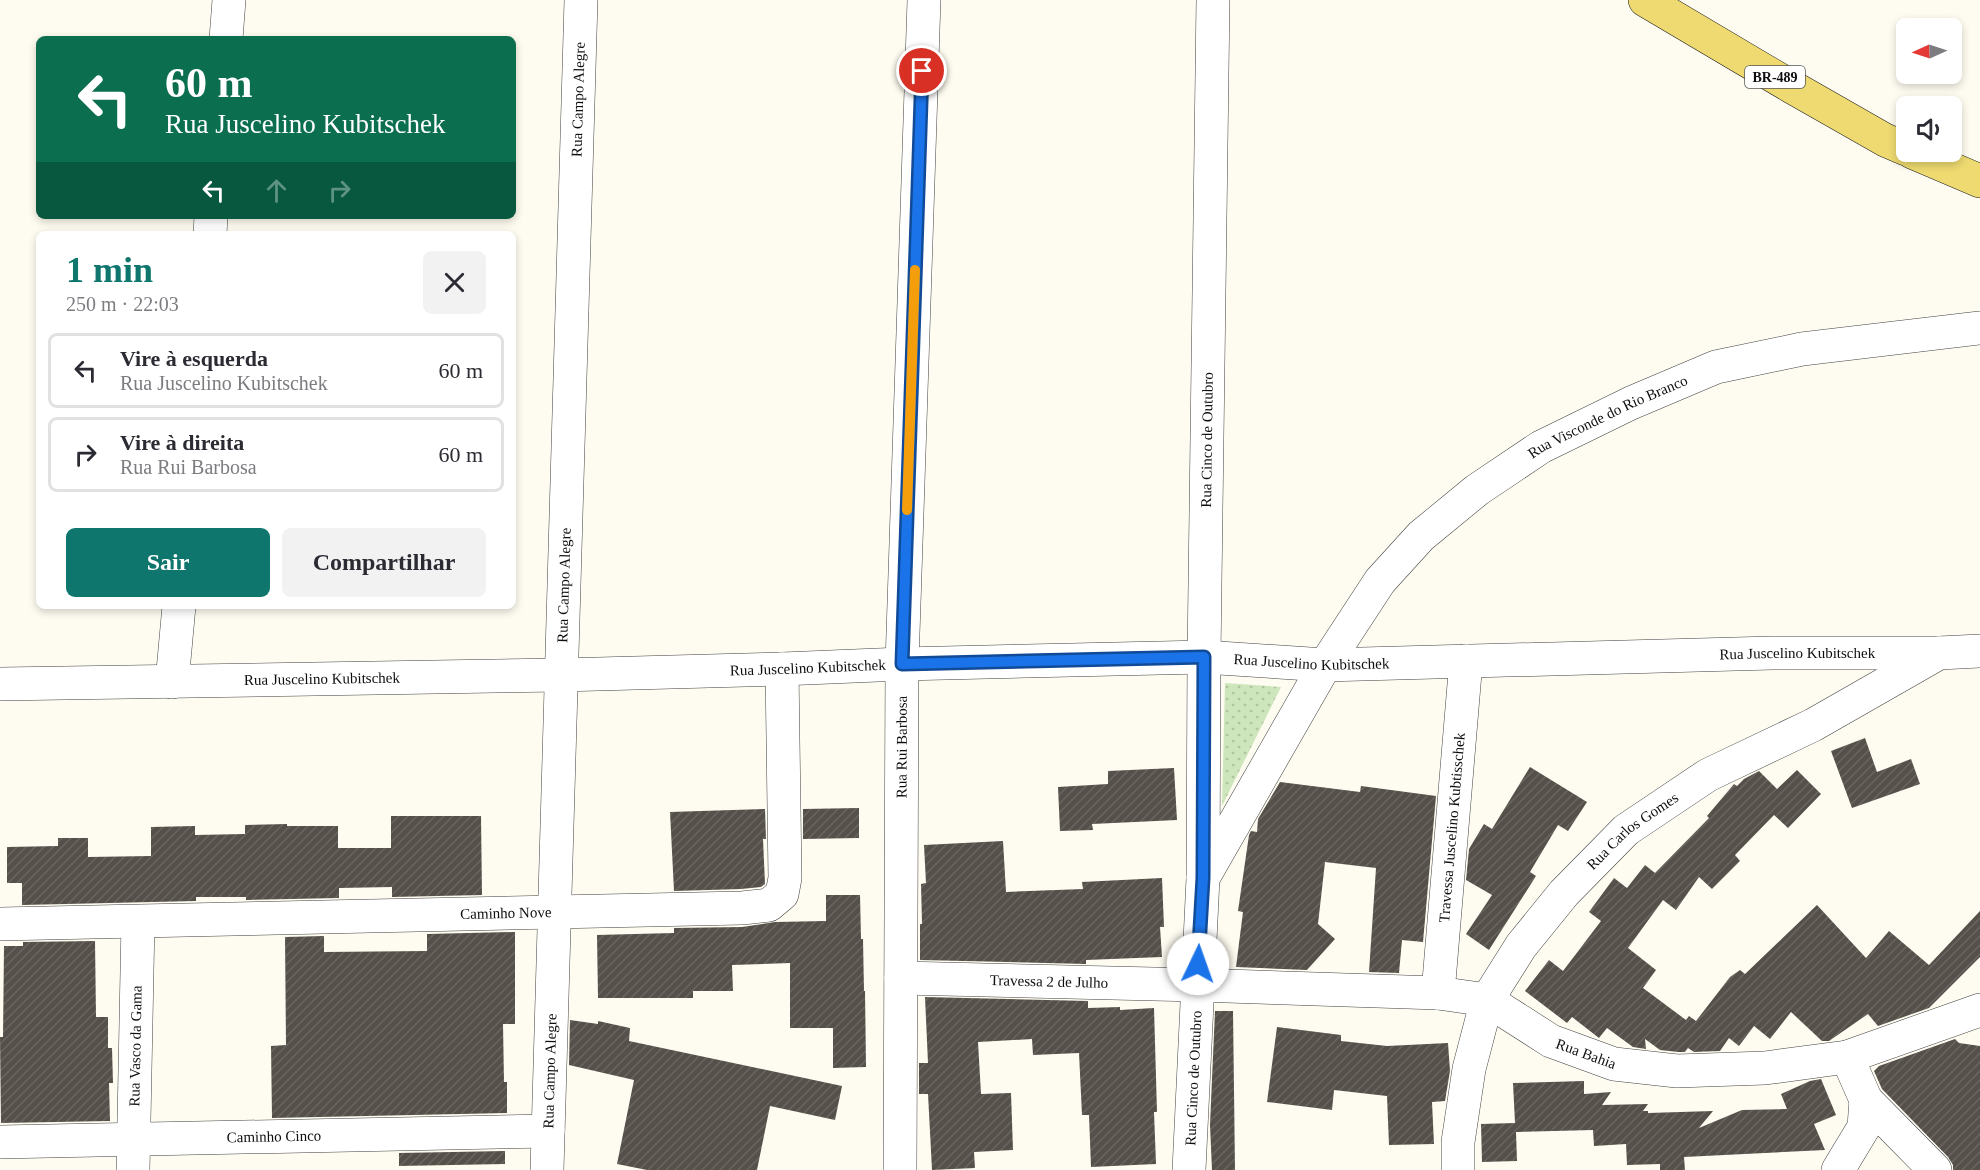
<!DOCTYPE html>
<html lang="pt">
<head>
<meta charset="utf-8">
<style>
	body { margin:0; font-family:"Times New Roman",serif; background:#f2f2f3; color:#2b2b33; height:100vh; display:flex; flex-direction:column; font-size:22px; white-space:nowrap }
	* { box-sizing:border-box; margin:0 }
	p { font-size:20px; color:#7c7c81 }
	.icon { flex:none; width:33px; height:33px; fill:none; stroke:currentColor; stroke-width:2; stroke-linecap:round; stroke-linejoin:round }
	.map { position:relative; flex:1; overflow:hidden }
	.drawer { position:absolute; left:36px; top:231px; width:480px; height:378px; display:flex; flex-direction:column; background:#fff; border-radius:9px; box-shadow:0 3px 9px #0003 }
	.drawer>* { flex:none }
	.top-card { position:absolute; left:36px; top:36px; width:480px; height:183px; border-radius:9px; box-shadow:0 3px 9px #0003; background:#0b6e4f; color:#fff; overflow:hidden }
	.needle { width:39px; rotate:267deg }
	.tools { position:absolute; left:1896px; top:18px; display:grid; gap:12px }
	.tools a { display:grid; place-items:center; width:66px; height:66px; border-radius:9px; background:#fff; box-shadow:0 3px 9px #0003; font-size:30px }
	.pin { position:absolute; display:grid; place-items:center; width:51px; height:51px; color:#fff; margin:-26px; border:3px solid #fff; border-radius:50%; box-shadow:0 2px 6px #0007 }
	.me { position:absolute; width:66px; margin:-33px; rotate:3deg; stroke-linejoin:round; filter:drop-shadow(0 0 4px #0008) }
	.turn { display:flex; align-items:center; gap:21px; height:126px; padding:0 30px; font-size:27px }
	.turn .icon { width:78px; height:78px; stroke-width:2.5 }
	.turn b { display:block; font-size:42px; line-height:51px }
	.lanes { display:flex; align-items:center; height:57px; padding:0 30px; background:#0003; justify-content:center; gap:30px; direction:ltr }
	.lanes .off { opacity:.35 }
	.round { display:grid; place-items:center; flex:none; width:63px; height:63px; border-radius:9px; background:#f2f2f3 }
	.overview { display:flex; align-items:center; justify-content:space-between; height:102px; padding:0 30px }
	h1 { font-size:36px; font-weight:600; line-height:45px; color:#0f766e }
	.button { display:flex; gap:12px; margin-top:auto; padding:12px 30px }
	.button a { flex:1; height:69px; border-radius:9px; background:#0f766e; color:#fff; font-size:24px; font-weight:600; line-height:69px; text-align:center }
	.button a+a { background:#f2f2f3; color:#2b2b33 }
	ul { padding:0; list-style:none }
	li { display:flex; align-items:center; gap:18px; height:75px; margin:0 12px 9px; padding:0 18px; border:3px solid #e1e1e2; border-radius:9px }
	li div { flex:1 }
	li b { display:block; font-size:22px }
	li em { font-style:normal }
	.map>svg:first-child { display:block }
</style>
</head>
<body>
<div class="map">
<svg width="1980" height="1170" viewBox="0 0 1980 1170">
	<defs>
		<pattern id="park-dots" width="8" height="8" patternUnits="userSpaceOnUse" patternTransform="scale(1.5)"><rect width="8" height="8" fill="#cee6bc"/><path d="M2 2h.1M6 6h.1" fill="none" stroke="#b0c4a0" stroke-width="1.8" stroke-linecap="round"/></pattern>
		<pattern id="building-hatch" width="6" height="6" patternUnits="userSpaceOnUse" patternTransform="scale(1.5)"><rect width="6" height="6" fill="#56504b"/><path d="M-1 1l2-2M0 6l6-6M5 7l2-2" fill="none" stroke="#696561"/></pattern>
	</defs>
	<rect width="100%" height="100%" fill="#fefcf0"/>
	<path fill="url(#park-dots)" d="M 1225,683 L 1281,687 L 1222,806 Z"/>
	<path fill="url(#building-hatch)" d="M 1865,738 L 1877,772 L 1911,759 L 1920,784 L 1852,808 L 1831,751 Z
		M 1530,767 L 1587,802 L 1568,831 L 1558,825 L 1530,872 L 1536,876 L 1489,950 L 1466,934 L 1492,895 L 1466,880 L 1469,849 L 1484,824 L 1492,829 Z
		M 1174,768 L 1177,820 L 1092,824 L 1093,830 L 1060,831 L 1058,787 L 1108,784 L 1108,771 Z
		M 1797,770 L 1821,794 L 1788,828 L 1774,815 L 1735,855 L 1740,861 L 1712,889 L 1699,877 L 1676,910 L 1663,900 L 1628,948 L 1656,970 L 1643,988 L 1686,1020 L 1689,1016 L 1696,1021 L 1730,977 L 1740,970 L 1745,974 L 1817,905 L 1866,958 L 1889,931 L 1929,965 L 1980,911 L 1980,957 L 1929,1008 L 1878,1026 L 1868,1014 L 1829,1041 L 1822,1041 L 1791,1012 L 1770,1039 L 1754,1026 L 1739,1046 L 1729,1038 L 1720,1051 L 1694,1052 L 1688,1048 L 1685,1052 L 1678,1052 L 1660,1050 L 1645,1039 L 1646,1049 L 1633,1047 L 1607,1028 L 1599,1038 L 1572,1017 L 1567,1023 L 1525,991 L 1549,960 L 1563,971 L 1601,921 L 1589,912 L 1614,878 L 1627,888 L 1645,865 L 1655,873 L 1709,818 L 1707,816 L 1734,784 L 1737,786 L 1744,779 L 1759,771 L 1777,789 Z
		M 1280,782 L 1360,792 L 1361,786 L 1436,796 L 1423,942 L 1402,940 L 1399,973 L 1369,972 L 1376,868 L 1325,862 L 1318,924 L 1335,939 L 1307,970 L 1236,967 L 1243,912 L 1238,911 L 1249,835 L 1251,831 L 1257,832 L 1258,819 Z
		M 859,808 L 859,838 L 803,839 L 803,809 Z
		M 765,809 L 766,839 L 763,839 L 765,884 L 761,887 L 741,889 L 674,891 L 670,812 Z
		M 391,816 L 481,816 L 482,895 L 392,897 L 392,887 L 339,888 L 339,898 L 246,900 L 246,897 L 196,897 L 196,901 L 22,905 L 22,883 L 7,883 L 7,847 L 58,846 L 58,838 L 88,838 L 88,857 L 151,856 L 151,827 L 195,826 L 195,835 L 245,834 L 245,825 L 287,824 L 287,826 L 338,826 L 338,848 L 391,848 Z
		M 1003,841 L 1006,892 L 1083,889 L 1082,882 L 1162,878 L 1164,927 L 1160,927 L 1162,957 L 1086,960 L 1086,964 L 920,960 L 920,924 L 922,924 L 921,884 L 926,883 L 924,845 Z
		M 826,895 L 860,895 L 861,939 L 863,939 L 864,991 L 865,991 L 866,1067 L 833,1068 L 833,1028 L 790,1028 L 790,963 L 732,965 L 733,991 L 693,991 L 693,998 L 598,998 L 597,935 L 674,933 L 674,928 L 742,927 L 775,922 L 826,921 Z
		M 515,932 L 515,1024 L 503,1024 L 504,1082 L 507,1082 L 507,1113 L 272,1118 L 271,1046 L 286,1045 L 285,937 L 324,936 L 324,952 L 427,951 L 427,934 Z
		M 95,941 L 96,1017 L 108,1017 L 108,1048 L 112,1048 L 113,1083 L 109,1083 L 110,1121 L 1,1123 L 0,1037 L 3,1037 L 4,946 L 23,946 L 23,942 Z
		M 925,997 L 1088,1001 L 1088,1008 L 1120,1007 L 1120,1010 L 1154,1008 L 1157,1112 L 1154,1112 L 1156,1164 L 1091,1167 L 1089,1115 L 1082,1115 L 1079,1053 L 1033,1055 L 1032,1039 L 978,1042 L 981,1094 L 1011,1093 L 1013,1150 L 974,1152 L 975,1168 L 932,1170 L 928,1094 L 919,1094 L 919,1063 L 928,1063 Z
		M 1215,1011 L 1233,1011 L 1235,1170 L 1212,1170 L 1210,1125 Z
		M 570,1020 L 598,1024 L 598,1021 L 630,1028 L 629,1041 L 842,1086 L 835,1120 L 770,1106 L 757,1170 L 647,1170 L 617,1164 L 634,1080 L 569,1065 Z
		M 1277,1027 L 1341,1035 L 1341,1041 L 1387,1046 L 1448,1043 L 1450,1071 L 1445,1101 L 1432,1102 L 1434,1144 L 1389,1145 L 1387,1096 L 1334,1090 L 1332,1110 L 1267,1102 Z
		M 1955,1039 L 1959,1043 L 1980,1046 L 1980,1170 L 1953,1170 L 1953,1165 L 1948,1157 L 1882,1089 L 1874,1071 L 1879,1066 Z
		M 1821,1079 L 1836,1115 L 1814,1124 L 1825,1150 L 1684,1157 L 1685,1170 L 1660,1170 L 1660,1164 L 1627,1165 L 1626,1144 L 1594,1146 L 1593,1130 L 1516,1132 L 1517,1161 L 1482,1162 L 1481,1124 L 1515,1123 L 1513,1083 L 1584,1081 L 1584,1094 L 1611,1092 L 1602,1105 L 1648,1104 L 1643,1111 L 1648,1111 L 1648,1113 L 1713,1111 L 1699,1128 L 1742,1110 L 1787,1109 L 1781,1094 L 1810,1081 Z
		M 505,1151 L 505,1164 L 399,1166 L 399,1153 Z"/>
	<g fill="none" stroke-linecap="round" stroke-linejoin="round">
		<g stroke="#414141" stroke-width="34">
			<g id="minor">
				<path d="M 226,39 L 229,0"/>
				<path d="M 210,234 L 211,216"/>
				<path d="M 172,682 L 179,606"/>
				<path id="s1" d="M 0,684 L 561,675 L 782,669 L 902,664 L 1204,657 L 1325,665 L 1772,653 L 1939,653"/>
				<path id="s2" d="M 1203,876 L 1204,657 L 1213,0"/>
				<path id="s3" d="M 0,924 L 742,908 L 769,905 L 782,894 L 785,878 L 782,669"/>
				<path id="s4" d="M 901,978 L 1197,985 L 1438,993 L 1487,1000 L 1551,1041 L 1614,1064 L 1677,1071 L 1765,1068 L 1847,1057 L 1980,1010"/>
				<path id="s5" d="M 1438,993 L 1466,661"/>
				<path d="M 1847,1057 L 1866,1100 L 1935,1170"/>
				<path id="s6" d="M 0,1142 L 548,1131"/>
				<path id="s7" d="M 133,1170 L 138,922"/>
				<path id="s8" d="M 547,1170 L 581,0"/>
				<path id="s9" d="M 900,1170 L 902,664 L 924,0"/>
				<path id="s10" d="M 1189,1170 L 1203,878 L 1325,665 L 1380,581 L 1421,536 L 1477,490 L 1541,447 L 1631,403 L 1716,367 L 1802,349 L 1980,328"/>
				<path id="s11" d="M 1458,1170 L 1458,1142 L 1469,1069 L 1487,1000 L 1521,946 L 1564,893 L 1626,830 L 1708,775 L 1813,725 L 1939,653 L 1980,651"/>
				<path d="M 1838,1170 L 1864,1127 L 1866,1100"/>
			</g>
		</g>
		<g stroke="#1f1f1f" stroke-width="34">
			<path id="major" d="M 1645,0 L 1792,87 L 1885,140 L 1906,149
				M 1912,152 L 1980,181"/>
		</g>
		<use href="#minor" stroke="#fff" stroke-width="33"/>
		<use href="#major" stroke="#eeda70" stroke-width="33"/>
	</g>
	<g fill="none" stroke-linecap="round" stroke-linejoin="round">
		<g stroke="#114b97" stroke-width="15">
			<path id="route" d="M 922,71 L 902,664 L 1204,657 L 1203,878 L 1198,964"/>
		</g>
		<use href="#route" stroke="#1a73e8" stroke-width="10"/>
		<path stroke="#f59e0b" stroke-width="10" d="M 907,510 L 915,270"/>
	</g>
	<g text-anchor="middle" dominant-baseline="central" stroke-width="6" stroke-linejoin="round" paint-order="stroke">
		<rect fill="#fff" stroke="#565656" stroke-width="1.5" x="1745" y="66" width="60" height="22" rx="4.5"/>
		<g font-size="14" font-weight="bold" fill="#0e0e0e">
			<text x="1775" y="77">BR-489</text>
		</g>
		<g font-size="15" fill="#0e0e0e" stroke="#fff">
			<text stroke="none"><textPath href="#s8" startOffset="1071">Rua Campo Alegre</textPath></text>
			<text stroke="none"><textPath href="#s10" startOffset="922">Rua Visconde do Rio Branco</textPath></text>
			<text stroke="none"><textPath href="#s2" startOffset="436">Rua Cinco de Outubro</textPath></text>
			<text stroke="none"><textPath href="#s8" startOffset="585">Rua Campo Alegre</textPath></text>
			<text stroke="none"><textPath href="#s1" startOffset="1798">Rua Juscelino Kubitschek</textPath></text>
			<text stroke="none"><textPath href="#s1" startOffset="1312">Rua Juscelino Kubitschek</textPath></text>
			<text stroke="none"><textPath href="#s1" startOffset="808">Rua Juscelino Kubitschek</textPath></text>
			<text stroke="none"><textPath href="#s1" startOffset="322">Rua Juscelino Kubitschek</textPath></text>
			<text stroke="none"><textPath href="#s9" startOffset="423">Rua Rui Barbosa</textPath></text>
			<text stroke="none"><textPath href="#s5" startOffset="166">Travessa Juscelino Kubtisschek</textPath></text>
			<text stroke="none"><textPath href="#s11" startOffset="398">Rua Carlos Gomes</textPath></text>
			<text stroke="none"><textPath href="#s3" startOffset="506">Caminho Nove</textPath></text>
			<text stroke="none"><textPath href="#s4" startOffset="148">Travessa 2 de Julho</textPath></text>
			<text stroke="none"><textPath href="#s7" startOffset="124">Rua Vasco da Gama</textPath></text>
			<text stroke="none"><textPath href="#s4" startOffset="700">Rua Bahia</textPath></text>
			<text stroke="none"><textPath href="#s8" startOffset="99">Rua Campo Alegre</textPath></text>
			<text stroke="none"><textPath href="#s10" startOffset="92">Rua Cinco de Outubro</textPath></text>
			<text stroke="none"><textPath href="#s6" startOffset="274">Caminho Cinco</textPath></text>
		</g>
	</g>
</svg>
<div class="tools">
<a><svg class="needle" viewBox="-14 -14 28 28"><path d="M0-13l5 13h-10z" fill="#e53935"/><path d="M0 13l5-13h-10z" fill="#7c7c81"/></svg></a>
<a><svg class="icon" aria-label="sound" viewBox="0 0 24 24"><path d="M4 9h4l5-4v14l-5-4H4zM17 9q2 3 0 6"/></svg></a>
</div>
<div class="pin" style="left:922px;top:71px;background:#d93025"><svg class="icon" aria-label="arrive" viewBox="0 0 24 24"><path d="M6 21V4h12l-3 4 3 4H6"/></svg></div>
<svg class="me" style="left:1198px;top:964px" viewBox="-20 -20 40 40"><circle r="19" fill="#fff"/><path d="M0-13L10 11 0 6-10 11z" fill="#1a73e8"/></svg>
<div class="top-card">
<div class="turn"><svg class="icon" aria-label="left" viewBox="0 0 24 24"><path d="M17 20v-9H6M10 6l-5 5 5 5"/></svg><div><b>60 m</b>Rua Juscelino Kubitschek</div></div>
<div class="lanes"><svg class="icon" aria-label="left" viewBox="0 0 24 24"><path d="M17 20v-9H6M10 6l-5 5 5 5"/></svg><svg class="icon off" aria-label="ahead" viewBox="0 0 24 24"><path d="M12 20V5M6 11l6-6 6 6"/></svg><svg class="icon off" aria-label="right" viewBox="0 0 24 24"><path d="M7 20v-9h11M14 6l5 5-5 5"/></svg></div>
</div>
<section class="drawer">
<div class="overview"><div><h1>1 min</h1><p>250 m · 22:03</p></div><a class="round"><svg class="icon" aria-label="close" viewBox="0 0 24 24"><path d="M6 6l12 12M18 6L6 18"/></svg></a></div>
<ul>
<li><svg class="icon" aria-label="left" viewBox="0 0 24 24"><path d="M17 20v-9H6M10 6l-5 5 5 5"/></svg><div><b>Vire à esquerda</b><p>Rua Juscelino Kubitschek</p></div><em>60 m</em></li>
<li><svg class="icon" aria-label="right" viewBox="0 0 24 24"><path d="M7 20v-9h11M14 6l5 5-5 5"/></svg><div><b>Vire à direita</b><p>Rua Rui Barbosa</p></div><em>60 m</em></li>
</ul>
<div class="button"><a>Sair</a><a>Compartilhar</a></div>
</section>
</div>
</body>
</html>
